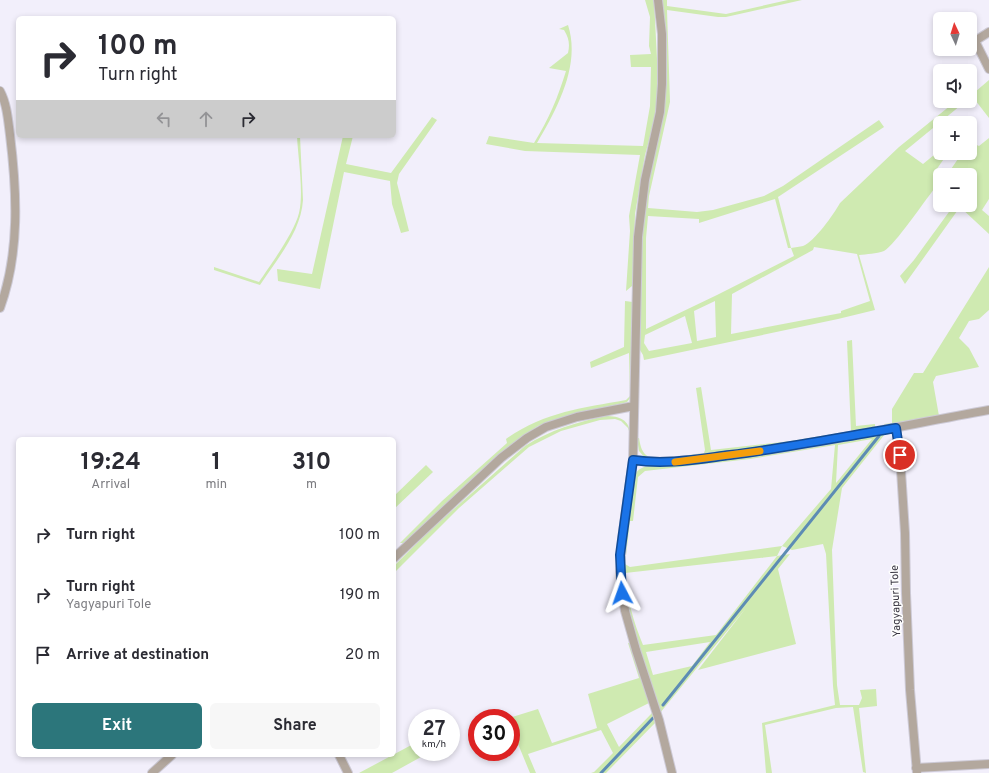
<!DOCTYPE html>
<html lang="en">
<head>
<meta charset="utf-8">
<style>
	body { margin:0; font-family:Overpass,sans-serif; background:#f7f7f7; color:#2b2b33; height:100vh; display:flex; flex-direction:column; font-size:15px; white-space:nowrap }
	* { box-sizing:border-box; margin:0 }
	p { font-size:13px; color:#7c7c81 }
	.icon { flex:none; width:22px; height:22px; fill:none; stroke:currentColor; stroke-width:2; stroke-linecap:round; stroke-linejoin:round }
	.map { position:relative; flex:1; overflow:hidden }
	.panel { position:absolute; left:16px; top:437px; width:380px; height:320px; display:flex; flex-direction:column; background:#fff; border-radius:6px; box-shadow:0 2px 6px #0003 }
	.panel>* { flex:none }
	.banner { position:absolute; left:16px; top:16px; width:380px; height:122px; border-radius:6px; box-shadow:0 2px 6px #0003; background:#fff; color:#2b2b33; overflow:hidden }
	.needle { width:26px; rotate:356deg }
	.tools { position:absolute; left:933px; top:12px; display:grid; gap:8px }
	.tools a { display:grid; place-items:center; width:44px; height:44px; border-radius:6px; background:#fff; box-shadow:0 2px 6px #0003; font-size:20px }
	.speed { position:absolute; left:408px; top:709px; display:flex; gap:8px; font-size:20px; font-weight:700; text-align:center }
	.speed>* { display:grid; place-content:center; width:52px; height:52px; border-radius:50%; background:#fff; box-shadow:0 2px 6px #0003; line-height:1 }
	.speed small { font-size:10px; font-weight:400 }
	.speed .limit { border:6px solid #d22; background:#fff; color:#111 }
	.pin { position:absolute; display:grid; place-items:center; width:34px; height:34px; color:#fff; margin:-17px; border:2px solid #fff; border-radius:50%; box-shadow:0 1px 4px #0007 }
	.me { position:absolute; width:44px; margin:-22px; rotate:356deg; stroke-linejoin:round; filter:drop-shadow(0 0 3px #0008) }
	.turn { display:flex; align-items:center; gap:14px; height:84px; padding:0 16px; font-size:18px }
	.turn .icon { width:52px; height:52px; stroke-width:2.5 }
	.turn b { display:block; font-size:28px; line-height:34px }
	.lanes { display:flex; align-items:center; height:38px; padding:0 16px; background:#0003; justify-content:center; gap:20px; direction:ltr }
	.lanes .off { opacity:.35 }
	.eta { display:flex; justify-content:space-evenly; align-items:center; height:68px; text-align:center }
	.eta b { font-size:24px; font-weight:700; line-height:28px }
	.primary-button { display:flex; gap:8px; margin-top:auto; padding:8px 16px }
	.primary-button a { flex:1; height:46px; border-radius:6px; background:#2c767b; color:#fff; font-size:16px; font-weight:700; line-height:46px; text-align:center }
	.primary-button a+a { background:#f7f7f7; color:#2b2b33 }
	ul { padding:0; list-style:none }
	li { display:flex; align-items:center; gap:12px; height:60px; padding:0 16px }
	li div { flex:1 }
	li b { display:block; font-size:15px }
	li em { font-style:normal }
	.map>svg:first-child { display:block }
</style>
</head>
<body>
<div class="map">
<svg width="989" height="773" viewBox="0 0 989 773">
	<rect width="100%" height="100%" fill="#f2effb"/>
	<path fill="#cfeab1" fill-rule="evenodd" d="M 645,0 L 654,0 L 657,59 L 657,103 L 654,122 L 645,155 L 635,214 L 633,283 L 632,286 L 626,291 L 630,231 L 629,216 L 640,155 L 525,151 L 486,144 L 489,136 L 534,143 C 549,119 558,97 566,71 L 549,68 L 568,53 C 570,44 569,38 564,30 L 559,29 L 568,25 C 581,65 557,109 537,143 L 643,146 L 650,106 L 651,67 L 631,67 L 630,55 L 651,54 L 649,46 L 650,17 Z
		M 662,0 L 667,0 L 667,6 L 726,14 L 788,0 L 802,0 L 726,17 L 718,17 L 667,10 L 670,102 L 649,196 L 648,208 L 697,212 L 713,210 L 764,196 L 783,186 L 879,120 L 884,127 L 778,197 L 791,248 C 795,247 800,247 803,246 C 814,242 834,214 840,203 L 899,147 L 956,101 L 966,101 L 905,151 L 923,164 L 940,150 L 940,153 L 948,153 L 934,173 L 940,176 L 940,191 L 935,188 C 925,200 895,245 884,251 C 876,254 867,254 859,255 L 875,310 L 838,319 L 644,360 L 643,355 L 640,350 L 642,238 L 649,178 L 664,112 ZM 775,199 L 788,248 L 791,248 L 794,256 L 717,295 L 646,329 L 646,238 L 648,216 L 699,219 L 699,223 ZM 814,247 L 857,254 L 870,301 L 841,311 L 841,313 L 731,334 L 732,294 L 813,250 ZM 715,301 L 716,337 L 697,341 L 694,311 ZM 685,316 L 692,343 L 649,351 L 644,343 L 645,335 Z
		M 989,80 L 989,118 L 972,96 L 970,97 L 970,85 L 975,92 Z
		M 432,117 L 437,120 L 399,174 L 397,183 L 409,231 L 401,233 L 392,204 L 390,181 L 344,172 L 320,289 L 278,281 L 277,269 L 312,274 L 343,136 L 353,136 L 346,164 L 391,173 Z
		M 297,136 L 300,136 L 303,200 C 301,232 277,259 260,285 L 214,270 L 214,267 L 259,282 C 271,264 294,233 299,213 C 304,192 298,158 297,136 Z
		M 989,138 L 989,199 L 982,210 L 989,216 L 989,234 L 960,207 L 905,284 L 900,276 L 914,260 L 954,205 L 970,205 L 970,175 L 947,175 L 962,153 L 970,153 L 970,142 L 979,146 Z
		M 989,267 L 989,310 L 979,319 L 969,321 L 959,338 L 969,348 L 979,367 L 936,376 L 933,382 L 939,416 L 885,426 L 884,424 L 892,423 L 892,409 L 914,373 L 923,373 Z
		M 625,301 L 633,302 L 631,397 L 627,402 L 624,403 L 563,417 L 538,426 L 523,436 L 484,468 L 406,543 L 400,543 L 442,501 L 507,443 L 506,439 C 544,412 582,408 626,400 L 630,396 L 629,353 L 591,368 L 590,362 L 624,347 Z
		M 852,340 L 856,426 L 875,424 L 875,428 L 790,444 L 671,460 L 646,459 L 639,451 L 637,438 L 639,438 C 640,443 641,451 646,455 C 655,463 691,454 704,453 L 705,450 L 696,388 L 701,387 L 711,450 L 791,441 L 851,431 L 847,341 Z
		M 606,416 C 619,416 630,420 630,434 L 628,428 L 621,421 L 615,419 L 600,420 L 561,431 L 529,447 L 459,508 L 394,573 L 394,566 L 429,531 L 525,446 C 550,430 577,422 606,416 Z
		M 877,434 L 885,434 L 842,488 L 832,550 L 837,685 L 840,705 L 859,705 L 862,698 L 860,690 L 876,689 L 877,706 L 859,708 L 866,773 L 863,772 L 853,707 L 836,708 L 765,725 L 772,773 L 766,773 L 762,723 L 835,705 L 833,686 L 826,554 L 823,544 L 792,550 L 782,546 L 777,556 L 790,554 L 778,569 L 796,644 L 698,670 L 746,608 L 660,713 C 645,670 625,617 624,571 C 623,540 630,508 634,477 C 639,463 655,466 667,465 ZM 872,439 L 836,483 L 838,445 ZM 835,445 L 831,489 L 782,546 L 630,567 L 625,564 L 630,521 L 633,521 L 638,477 L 645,471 L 750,459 ZM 777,556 L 716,635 L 643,645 C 633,621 627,598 625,573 ZM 710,642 L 692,666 L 653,675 L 646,652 Z
		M 426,465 L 433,472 L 394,509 L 394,496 Z
		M 628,643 L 630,643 L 649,703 L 607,724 L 619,747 L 652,713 L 655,723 L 606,773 L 591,773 L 594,772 L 613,753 L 601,730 L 528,754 L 536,773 L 530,773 L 511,727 L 511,718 L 509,718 L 538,709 L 552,743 L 597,728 L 588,694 L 639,678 Z
		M 417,742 L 417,752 L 430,752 L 392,773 L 359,773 Z"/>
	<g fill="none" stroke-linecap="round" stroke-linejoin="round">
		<path stroke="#5d8cb4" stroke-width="3" d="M 663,705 L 879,436
			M 601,773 L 653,718"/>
		<g stroke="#cdcad6" stroke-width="10">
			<path id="street" d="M 658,0 L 662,34 L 662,84 L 660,112 L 645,180 L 638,237 L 633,460 L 622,539 L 620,572 L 625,611 L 636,650 L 659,720 L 672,773
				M 989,32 L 975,41 L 989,69
				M 0,91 C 7,104 8,120 10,135 C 17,192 20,253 0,308
				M 896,428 L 900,455 L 905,533 L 906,593 L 910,690 L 917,773
				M 633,460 C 669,465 703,458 739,454 C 823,443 906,425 989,410
				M 394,558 L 501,458 L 527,438 L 546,427 L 577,417 L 634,406
				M 339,755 L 348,773
				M 916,768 L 989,764
				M 152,773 L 172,755"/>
		</g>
		<use href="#street" stroke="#b3a89e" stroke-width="8"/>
	</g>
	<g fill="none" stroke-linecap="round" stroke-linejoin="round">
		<g stroke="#114b97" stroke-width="10">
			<path id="route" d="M 622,593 L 620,555 L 633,460 C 666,465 698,459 730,455 C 786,448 841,437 896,428 L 900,455"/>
		</g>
		<use href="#route" stroke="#1a73e8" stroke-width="7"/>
		<path stroke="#f59e0b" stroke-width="7" d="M 675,462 L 760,451"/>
	</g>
	<g text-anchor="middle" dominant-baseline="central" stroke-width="3" stroke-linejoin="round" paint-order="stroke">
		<g font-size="11" fill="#383541" stroke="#fefefe">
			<text transform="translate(896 601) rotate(-92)">Yagyapuri Tole</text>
		</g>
	</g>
</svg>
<div class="tools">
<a><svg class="needle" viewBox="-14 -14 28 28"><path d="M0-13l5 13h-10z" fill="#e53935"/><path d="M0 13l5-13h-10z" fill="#7c7c81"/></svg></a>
<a><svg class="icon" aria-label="sound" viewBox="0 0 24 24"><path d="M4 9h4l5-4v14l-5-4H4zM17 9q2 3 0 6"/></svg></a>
<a>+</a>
<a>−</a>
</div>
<div class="speed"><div>27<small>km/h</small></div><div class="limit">30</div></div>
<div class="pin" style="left:900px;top:455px;background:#d93025"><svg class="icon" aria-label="arrive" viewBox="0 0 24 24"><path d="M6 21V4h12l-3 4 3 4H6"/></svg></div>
<svg class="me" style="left:622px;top:593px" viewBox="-20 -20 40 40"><path d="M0-17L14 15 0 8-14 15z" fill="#1a73e8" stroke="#fff" stroke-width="4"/></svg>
<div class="banner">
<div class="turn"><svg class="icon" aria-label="right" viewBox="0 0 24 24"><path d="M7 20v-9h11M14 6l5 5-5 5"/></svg><div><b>100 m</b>Turn right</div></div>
<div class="lanes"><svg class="icon off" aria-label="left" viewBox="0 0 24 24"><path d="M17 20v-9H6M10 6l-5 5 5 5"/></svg><svg class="icon off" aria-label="ahead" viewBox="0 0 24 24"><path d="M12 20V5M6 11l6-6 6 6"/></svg><svg class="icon" aria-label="right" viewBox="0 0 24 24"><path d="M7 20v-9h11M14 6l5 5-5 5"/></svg></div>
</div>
<section class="panel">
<div class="eta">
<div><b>19:24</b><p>Arrival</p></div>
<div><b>1</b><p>min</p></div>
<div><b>310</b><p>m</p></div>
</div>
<ul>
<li><svg class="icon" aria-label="right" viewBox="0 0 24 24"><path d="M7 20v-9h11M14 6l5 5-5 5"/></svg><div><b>Turn right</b></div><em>100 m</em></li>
<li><svg class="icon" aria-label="right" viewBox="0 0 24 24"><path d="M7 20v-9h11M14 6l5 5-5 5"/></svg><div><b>Turn right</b><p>Yagyapuri Tole</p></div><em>190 m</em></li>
<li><svg class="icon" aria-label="arrive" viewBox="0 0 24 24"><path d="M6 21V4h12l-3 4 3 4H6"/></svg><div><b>Arrive at destination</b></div><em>20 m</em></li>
</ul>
<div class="primary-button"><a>Exit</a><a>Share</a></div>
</section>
</div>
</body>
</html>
